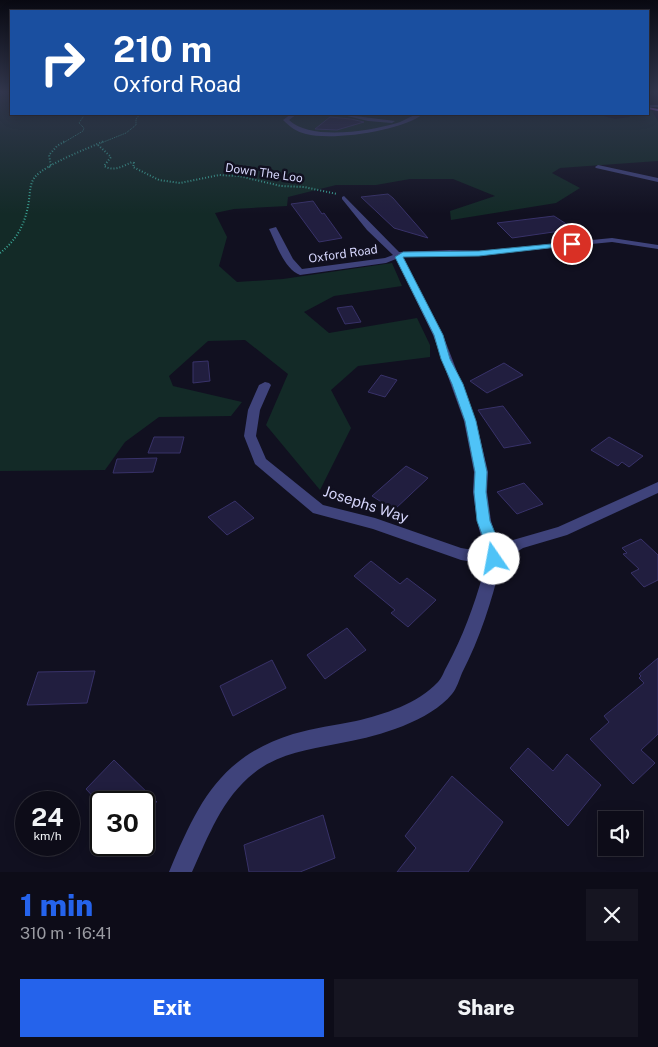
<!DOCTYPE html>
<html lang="en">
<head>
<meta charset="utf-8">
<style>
	body { margin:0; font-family:"Public Sans",sans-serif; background:#161521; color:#f1f3f6; height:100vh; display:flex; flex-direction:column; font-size:19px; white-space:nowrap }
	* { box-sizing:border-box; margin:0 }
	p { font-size:16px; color:#9a9ba2 }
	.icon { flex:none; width:28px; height:28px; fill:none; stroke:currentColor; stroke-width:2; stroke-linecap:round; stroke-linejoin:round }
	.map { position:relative; height:872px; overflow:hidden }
	.details { display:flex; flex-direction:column; background:#0d0c18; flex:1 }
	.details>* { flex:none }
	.guide { position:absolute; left:10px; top:10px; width:639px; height:105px; border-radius:0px; box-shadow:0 2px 12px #0003,0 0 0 1px #2d2c37; background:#1a4fa0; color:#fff; overflow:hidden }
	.controls { position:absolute; left:598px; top:811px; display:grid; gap:10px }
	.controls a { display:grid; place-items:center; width:45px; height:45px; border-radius:0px; background:#0d0c18; box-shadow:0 2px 12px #0003,0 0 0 1px #2d2c37; font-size:25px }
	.speed { position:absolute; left:15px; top:791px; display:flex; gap:10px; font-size:25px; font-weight:700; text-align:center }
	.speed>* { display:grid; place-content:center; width:65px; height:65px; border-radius:50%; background:#0d0c18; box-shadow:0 2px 12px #0003,0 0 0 1px #2d2c37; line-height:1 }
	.speed small { font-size:12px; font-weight:400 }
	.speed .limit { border:2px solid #111; border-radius:8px; background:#fff; color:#111 }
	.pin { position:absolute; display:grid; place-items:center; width:42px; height:42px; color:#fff; margin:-21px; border:2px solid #fff; border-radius:50%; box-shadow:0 1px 5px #0007 }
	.me { position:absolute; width:55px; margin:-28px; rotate:348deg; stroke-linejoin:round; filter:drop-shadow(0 0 4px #0008) }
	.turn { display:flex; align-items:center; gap:18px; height:105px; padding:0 20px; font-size:22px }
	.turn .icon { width:65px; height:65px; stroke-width:2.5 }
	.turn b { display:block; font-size:35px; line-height:42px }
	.round { display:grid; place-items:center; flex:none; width:52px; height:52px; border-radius:0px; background:#161521 }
	.head { display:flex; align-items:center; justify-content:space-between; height:85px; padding:0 20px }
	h1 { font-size:30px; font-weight:800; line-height:38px; color:#2563eb }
	.primary-button { display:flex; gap:10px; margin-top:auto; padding:10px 20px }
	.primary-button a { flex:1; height:58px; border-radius:0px; background:#2563eb; color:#fff; font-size:20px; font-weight:800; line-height:58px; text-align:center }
	.primary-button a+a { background:#161521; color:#f1f3f6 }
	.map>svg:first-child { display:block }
</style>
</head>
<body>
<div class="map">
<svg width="658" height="872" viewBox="0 0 658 872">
	<rect width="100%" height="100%" fill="#111020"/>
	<path fill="#132a27" d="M 0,92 L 11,92 L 11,114 L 596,114 L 615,119 L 630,117 L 628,114 L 648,114 L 648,110 L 652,111 L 658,121 L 658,161 L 560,168 L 552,173 L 580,188 L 556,203 L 451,220 L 450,211 L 495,196 L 453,179 L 410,179 L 376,185 L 336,185 L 288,197 L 287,206 L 234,209 L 215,213 L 227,237 L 219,266 L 237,282 L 283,279 L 392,263 L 402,286 L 334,296 L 304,312 L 329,333 L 417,318 L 430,345 L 430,357 L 358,366 L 331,390 L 351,428 L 320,490 L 266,425 L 288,374 L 245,340 L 208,341 L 169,376 L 173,386 L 242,402 L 231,416 L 159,417 L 125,442 L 105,470 L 0,471 Z"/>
	<path fill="#211e3f" stroke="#383269" d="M 330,117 L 351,119 L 364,122 L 337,130 L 315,129 Z
		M 388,194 L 393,198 L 428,238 L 394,228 L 361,197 Z
		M 313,201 L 322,214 L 324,213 L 342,238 L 319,242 L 291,204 Z
		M 554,216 L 574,229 L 512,238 L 497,223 Z
		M 352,306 L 361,322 L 345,324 L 337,308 Z
		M 208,361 L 210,381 L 193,383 L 193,362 Z
		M 504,363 L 523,375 L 487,393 L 470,381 Z
		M 381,375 L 397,380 L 385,397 L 368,392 Z
		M 503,406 L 531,443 L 504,448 L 478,410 Z
		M 154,437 L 184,437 L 180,453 L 148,453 Z
		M 609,437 L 643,456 L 629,467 L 622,462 L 618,466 L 591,450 Z
		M 157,458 L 153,472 L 113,473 L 117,459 Z
		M 406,466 L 428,478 L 394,510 L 372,496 Z
		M 524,483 L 543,504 L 517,514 L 497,492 Z
		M 235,501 L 254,518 L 227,535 L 208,517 Z
		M 641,539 L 658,555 L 658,580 L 644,587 L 631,573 L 639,569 L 623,554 L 627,553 L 622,548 Z
		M 371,561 L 400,584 L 407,578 L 436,600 L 408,627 L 391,613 L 395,610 L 354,576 Z
		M 347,628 L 366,650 L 325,679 L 307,655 Z
		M 658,658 L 658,734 L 641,750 L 655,763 L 633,784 L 590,739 L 609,722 L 604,716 L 644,683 L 639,678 L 641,676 L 639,674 Z
		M 272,660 L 286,688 L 233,716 L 220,686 Z
		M 95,671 L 87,703 L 27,705 L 38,672 Z
		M 528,748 L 553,771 L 567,754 L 601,785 L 568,826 L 510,768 Z
		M 114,760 L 157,802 L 98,802 L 86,789 Z
		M 452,776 L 503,822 L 468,872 L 397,872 L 416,848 L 405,836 Z
		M 323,815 L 335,858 L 300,872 L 249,872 L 244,845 Z"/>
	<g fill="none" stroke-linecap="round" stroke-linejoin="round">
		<path stroke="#3ba797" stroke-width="1" stroke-dasharray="1 1" stroke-linecap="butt" d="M 63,143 L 83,131 L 84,128 L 79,123 L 85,114
			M 101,143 L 126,133 L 136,125 L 136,119 L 140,114"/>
		<path stroke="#3ba797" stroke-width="2" stroke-dasharray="1 2" stroke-linecap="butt" d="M 98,145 L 111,157 L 104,166 C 114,172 123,166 132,162 L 134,163 L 133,167 L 159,180 L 180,183 L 219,175 L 239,176 L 281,186 L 304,187 L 337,194
			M 49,167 L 51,166 L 49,155 L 57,146 L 65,141
			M 0,253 C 18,239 26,222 29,200 C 30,192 30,183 35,177 C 46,164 87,149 104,141"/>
		<path fill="#3f437b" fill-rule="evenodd" d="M 648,105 L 658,105 L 658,107 L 648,107 Z
			M 291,114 L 297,114 L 289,120 C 311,141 370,131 397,123 C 406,120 414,113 423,114 C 402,131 332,141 306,134 C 297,132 290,127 283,120 Z
			M 339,114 L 395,121 L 392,123 L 368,121 Z
			M 598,165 L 658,178 L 658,182 L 596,168 L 595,167 Z
			M 344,196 L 399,252 L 450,250 L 479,251 L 612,238 L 658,245 L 658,249 L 612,242 L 479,255 L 450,254 L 403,257 L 443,335 L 476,421 L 488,472 L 487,492 L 491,521 L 500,548 L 513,540 L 558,527 L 658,482 L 658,493 L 567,535 L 523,548 L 501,562 C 492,601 480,638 462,673 C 459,680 457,688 452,694 C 430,721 379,736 346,742 C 314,749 280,752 254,773 C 222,798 208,837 192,872 L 169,872 C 197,805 219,757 293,734 C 314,728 335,725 356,721 C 385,714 417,704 438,682 C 442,678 444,671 447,666 C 463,636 474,606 483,574 L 485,564 L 461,560 L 373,529 L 313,513 L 255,464 L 244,436 L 248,410 L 259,385 L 265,382 L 269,383 L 271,385 L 260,410 L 256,436 L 266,459 L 323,505 L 375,518 L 461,548 L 485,552 L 477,521 L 473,492 L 474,472 L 464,421 L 433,335 L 396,259 L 386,263 L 300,275 C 284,269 276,243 269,229 L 276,227 L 293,259 L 302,269 L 385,258 L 393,255 L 367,230 L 342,199 L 342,197 Z"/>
		<path fill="#af66ef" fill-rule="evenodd" d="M 648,107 L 658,109 L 658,111 L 648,109 Z"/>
	</g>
	<linearGradient id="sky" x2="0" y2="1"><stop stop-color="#090912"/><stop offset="0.43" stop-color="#32374e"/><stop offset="1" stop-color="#32374e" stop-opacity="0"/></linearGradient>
	<rect width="658" height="214" fill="url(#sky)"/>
	<path fill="#4fc3f7" stroke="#337fa1" d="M 572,242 L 576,244 L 575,245 L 479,256 L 403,257 L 443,335 L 450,359 L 463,384 L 476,421 L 487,472 L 486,492 L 490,521 L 498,540 L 501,559 L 499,563 L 494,565 L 489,563 L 484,540 L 477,521 L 474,492 L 475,472 L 465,421 L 452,384 L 441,359 L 434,335 L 395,257 L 403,252 L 479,251 Z"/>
	<g text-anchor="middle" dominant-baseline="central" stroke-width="5" stroke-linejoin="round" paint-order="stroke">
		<g font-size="12" fill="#d4d4fa" stroke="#111020">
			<text transform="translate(264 173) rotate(8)">Down The Loo</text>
			<text transform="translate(343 254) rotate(-8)">Oxford Road</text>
		</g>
		<g font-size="15" fill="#d4d4fa" stroke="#111020">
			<text transform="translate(366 504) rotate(18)">Josephs Way</text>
		</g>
	</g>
</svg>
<div class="controls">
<a><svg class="icon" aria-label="sound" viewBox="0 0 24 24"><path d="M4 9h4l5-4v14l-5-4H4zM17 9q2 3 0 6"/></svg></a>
</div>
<div class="speed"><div>24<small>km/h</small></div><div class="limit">30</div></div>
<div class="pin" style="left:572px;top:244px;background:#d93025"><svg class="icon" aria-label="arrive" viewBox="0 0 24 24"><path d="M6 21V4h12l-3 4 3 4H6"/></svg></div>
<svg class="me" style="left:494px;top:559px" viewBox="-20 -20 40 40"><circle r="19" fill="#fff"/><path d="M0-13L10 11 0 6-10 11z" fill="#4fc3f7"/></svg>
<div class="guide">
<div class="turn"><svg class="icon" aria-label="right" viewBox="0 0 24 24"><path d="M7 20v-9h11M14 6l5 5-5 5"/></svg><div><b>210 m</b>Oxford Road</div></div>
</div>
</div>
<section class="details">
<div class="head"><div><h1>1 min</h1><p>310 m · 16:41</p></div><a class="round"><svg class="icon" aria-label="close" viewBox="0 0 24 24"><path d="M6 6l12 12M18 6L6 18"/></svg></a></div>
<div class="primary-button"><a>Exit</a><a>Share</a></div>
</section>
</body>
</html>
